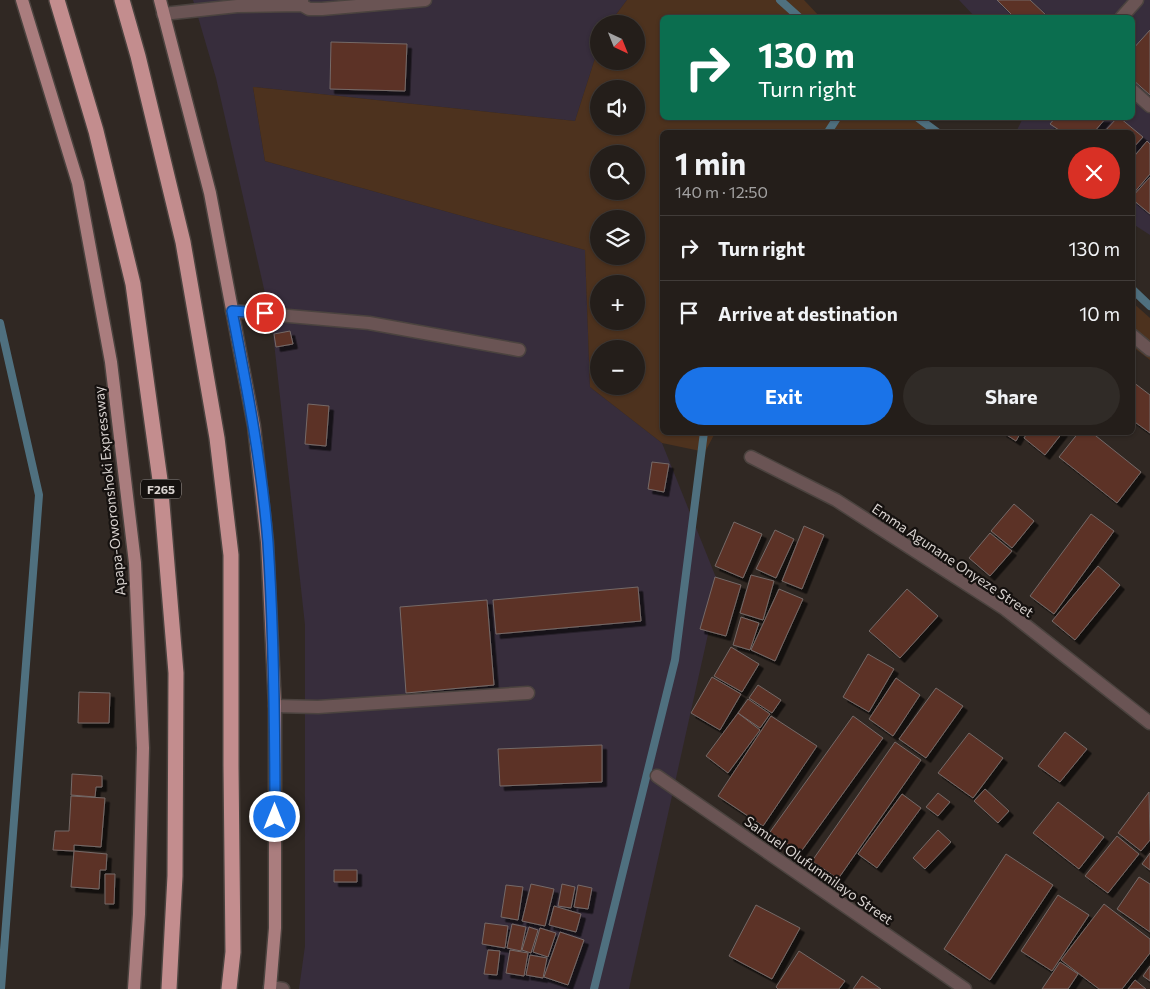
<!DOCTYPE html>
<html lang="en">
<head>
<meta charset="utf-8">
<style>
	body { margin:0; font-family:Commissioner,sans-serif; background:#302b27; color:#f1f3f6; height:100vh; display:flex; flex-direction:column; font-size:19px; white-space:nowrap }
	* { box-sizing:border-box; margin:0 }
	p { font-size:16px; color:#a3a2a2 }
	.icon { flex:none; width:28px; height:28px; fill:none; stroke:currentColor; stroke-width:2; stroke-linecap:round; stroke-linejoin:round }
	.map { position:relative; flex:1; overflow:hidden }
	.sheet { position:absolute; left:660px; top:130px; width:475px; height:305px; display:flex; flex-direction:column; background:#241e1a; border-radius:8px; box-shadow:0 1px 4px #0004,0 0 0 1px #413c39 }
	.sheet>* { flex:none }
	.banner { position:absolute; left:660px; top:15px; width:475px; height:105px; border-radius:8px; box-shadow:0 1px 4px #0004,0 0 0 1px #413c39; background:#0b6e4f; color:#fff; overflow:hidden }
	.needle { width:32px; rotate:137deg }
	.fabs { position:absolute; left:590px; top:15px; display:grid; gap:10px }
	.fabs a { display:grid; place-items:center; width:55px; height:55px; border-radius:50%; background:#241e1a; box-shadow:0 1px 4px #0004,0 0 0 1px #413c39; font-size:25px }
	.pin { position:absolute; display:grid; place-items:center; width:42px; height:42px; color:#fff; margin:-21px; border:2px solid #fff; border-radius:50%; box-shadow:0 1px 5px #0007 }
	.me { position:absolute; width:55px; margin:-28px; rotate:0deg; stroke-linejoin:round; filter:drop-shadow(0 0 4px #0008) }
	.turn { display:flex; align-items:center; gap:18px; height:105px; padding:0 15px; font-size:22px }
	.turn .icon { width:65px; height:65px; stroke-width:2.5 }
	.turn b { display:block; font-size:35px; line-height:42px }
	.round { display:grid; place-items:center; flex:none; width:52px; height:52px; border-radius:26px; background:#302b27 }
	.overview { display:flex; align-items:center; justify-content:space-between; height:85px; padding:0 15px }
	h1 { font-size:30px; font-weight:700; line-height:38px }
	.primary-button { display:flex; gap:10px; margin-top:auto; padding:10px 15px }
	.primary-button a { flex:1; height:58px; border-radius:30px; background:#1a73e8; color:#fff; font-size:20px; font-weight:700; line-height:58px; text-align:center }
	.primary-button a+a { background:#302b27; color:#f1f3f6 }
	ul { padding:0; list-style:none }
	li { display:flex; align-items:center; gap:15px; height:65px; padding:0 15px; border-top:1px solid #413c39 }
	li div { flex:1 }
	li b { display:block; font-size:19px }
	li em { font-style:normal }
	.map>svg:first-child { display:block }
</style>
</head>
<body>
<div class="map">
<svg width="1150" height="989" viewBox="0 0 1150 989">
	<defs>
		<filter id="shadow"><feDropShadow dx="4.5" dy="4.5" stdDeviation="0" flood-color="#0009"/></filter>
	</defs>
	<rect width="100%" height="100%" fill="#302823"/>
	<path fill="#372d3c" d="M 193,0 L 627,0 L 609,24 L 599,24 L 599,46 L 575,121 L 253,87 L 265,161 L 585,250 L 590,387 L 662,443 L 719,585 L 629,989 L 299,989 L 305,946 L 305,625 L 272,324 L 216,78 Z
		M 959,0 L 1150,0 L 1150,235 L 1133,224 L 1132,132 L 1016,132 L 1023,118 L 1132,118 L 1132,18 L 975,17 Z"/>
	<path fill="#4d321e" fill-rule="evenodd" d="M 627,0 L 804,0 L 820,17 L 662,18 L 662,118 L 919,118 L 938,132 L 662,132 L 662,432 L 715,433 L 705,452 L 662,443 L 590,387 L 585,250 L 265,161 L 253,87 L 575,121 L 599,46 L 599,61 L 636,61 L 636,24 L 609,24 ZM 599,89 L 636,89 L 636,126 L 599,126 ZM 599,154 L 636,154 L 636,191 L 599,191 ZM 599,219 L 636,219 L 636,256 L 599,256 ZM 599,284 L 636,284 L 636,321 L 599,321 ZM 599,349 L 636,349 L 636,386 L 599,386 Z
		M 1132,302 L 1150,318 L 1150,360 L 1133,347 Z"/>
	<g fill="none" stroke-linecap="round" stroke-linejoin="round">
		<path stroke="#4f707f" stroke-width="8" d="M 780,0 L 800,18
			M 918,118 L 937,132
			M 828,132 L 837,118
			M 1132,289 L 1150,306
			M 0,323 L 39,495 L 1,989
			M 594,989 L 675,660 L 704,432"/>
	</g>
	<path fill="#5c3027" stroke="#756a67" filter="url(#shadow)" d="M 997,0 L 1030,0 L 1046,15 L 1044,18 L 1015,18 Z
		M 1150,30 L 1150,95 L 1132,79 L 1132,50 Z
		M 331,42 L 407,44 L 405,91 L 330,89 Z
		M 1055,118 L 1106,118 L 1094,132 L 1062,132 L 1050,124 Z
		M 1117,118 L 1120,118 L 1143,137 L 1132,149 L 1132,132 L 1104,132 Z
		M 1147,141 L 1150,144 L 1150,174 L 1132,195 L 1132,159 Z
		M 1150,177 L 1150,214 L 1132,199 L 1132,197 Z
		M 290,331 L 293,344 L 276,347 L 274,334 Z
		M 1133,382 L 1150,395 L 1150,433 L 1132,420 Z
		M 308,404 L 329,406 L 326,446 L 305,444 Z
		M 1002,432 L 1021,432 L 1016,441 Z
		M 1028,432 L 1063,432 L 1045,455 L 1024,438 Z
		M 1079,432 L 1091,432 L 1141,472 L 1117,503 L 1059,457 Z
		M 652,462 L 669,464 L 664,492 L 648,489 Z
		M 1014,504 L 1034,521 L 1012,548 L 991,531 Z
		M 1091,514 L 1114,531 L 1054,614 L 1030,596 Z
		M 734,522 L 762,534 L 743,578 L 715,566 Z
		M 804,526 L 824,535 L 802,589 L 782,581 Z
		M 775,530 L 794,539 L 776,578 L 756,569 Z
		M 990,533 L 1012,551 L 990,576 L 969,558 Z
		M 1098,566 L 1120,585 L 1075,640 L 1052,621 Z
		M 751,575 L 774,581 L 763,620 L 740,613 Z
		M 715,577 L 741,585 L 726,636 L 700,629 Z
		M 638,587 L 641,621 L 496,634 L 493,600 Z
		M 779,589 L 803,599 L 775,661 L 751,650 Z
		M 907,589 L 938,616 L 900,658 L 869,631 Z
		M 487,600 L 494,685 L 406,693 L 400,607 Z
		M 741,617 L 759,623 L 750,650 L 733,645 Z
		M 731,647 L 759,664 L 742,692 L 714,676 Z
		M 868,654 L 894,669 L 869,712 L 843,697 Z
		M 712,677 L 741,694 L 720,730 L 691,713 Z
		M 896,678 L 920,695 L 893,736 L 869,719 Z
		M 758,685 L 781,700 L 772,713 L 749,698 Z
		M 936,688 L 963,706 L 926,758 L 899,739 Z
		M 79,692 L 110,693 L 109,723 L 78,723 Z
		M 748,699 L 770,714 L 760,728 L 738,713 Z
		M 738,713 L 760,730 L 728,773 L 706,756 Z
		M 771,716 L 817,746 L 763,826 L 718,796 Z
		M 853,716 L 883,738 L 800,853 L 770,832 Z
		M 1065,732 L 1087,749 L 1060,782 L 1038,766 Z
		M 969,733 L 1003,758 L 973,798 L 938,773 Z
		M 895,742 L 921,760 L 838,879 L 812,861 Z
		M 602,745 L 602,782 L 500,786 L 498,749 Z
		M 72,774 L 102,776 L 102,787 L 96,787 L 95,797 L 71,795 Z
		M 985,789 L 1009,811 L 998,823 L 974,801 Z
		M 1149,792 L 1150,840 L 1141,851 L 1118,833 Z
		M 938,793 L 950,802 L 938,816 L 926,807 Z
		M 902,794 L 921,808 L 877,868 L 858,854 Z
		M 71,796 L 105,798 L 101,847 L 74,845 L 74,851 L 53,850 L 55,831 L 69,831 Z
		M 1058,802 L 1104,837 L 1079,869 L 1033,833 Z
		M 938,830 L 951,842 L 925,869 L 913,858 Z
		M 1117,836 L 1139,854 L 1108,893 L 1085,876 Z
		M 74,851 L 107,854 L 106,870 L 100,870 L 99,889 L 71,887 Z
		M 1150,853 L 1150,870 L 1142,864 Z
		M 1006,854 L 1053,885 L 990,980 L 944,949 Z
		M 334,870 L 357,870 L 357,882 L 334,882 Z
		M 105,874 L 115,874 L 114,904 L 105,904 Z
		M 1139,877 L 1150,884 L 1150,932 L 1117,909 Z
		M 531,884 L 554,889 L 545,926 L 522,921 Z
		M 562,884 L 575,887 L 571,908 L 558,906 Z
		M 506,885 L 523,887 L 518,920 L 501,917 Z
		M 578,885 L 592,888 L 588,909 L 574,907 Z
		M 1058,895 L 1089,915 L 1052,971 L 1021,951 Z
		M 1104,904 L 1150,939 L 1150,953 L 1122,989 L 1099,989 L 1061,960 Z
		M 756,905 L 800,928 L 772,979 L 729,956 Z
		M 554,906 L 581,914 L 576,932 L 549,925 Z
		M 485,923 L 508,926 L 505,948 L 482,944 Z
		M 512,924 L 526,927 L 521,951 L 507,948 Z
		M 529,927 L 538,930 L 531,953 L 522,950 Z
		M 540,928 L 556,933 L 548,957 L 533,952 Z
		M 560,932 L 584,940 L 568,985 L 544,977 Z
		M 488,950 L 500,951 L 497,975 L 484,974 Z
		M 510,950 L 528,953 L 524,976 L 506,973 Z
		M 799,951 L 845,981 L 839,989 L 778,989 L 776,987 Z
		M 530,955 L 547,958 L 543,978 L 526,975 Z
		M 1060,962 L 1078,974 L 1068,989 L 1042,989 Z
		M 1150,966 L 1150,981 L 1143,976 Z
		M 862,976 L 881,989 L 853,989 Z
		M 1135,980 L 1146,989 L 1128,989 Z"/>
	<g fill="none" stroke-linecap="round" stroke-linejoin="round">
		<g stroke="#4b433f" stroke-width="15">
			<path id="service" d="M 302,5 L 309,9 L 322,9 L 425,0
				M 163,14 L 237,6 L 302,5 L 302,0
				M 232,311 L 369,323 L 519,350
				M 275,706 L 318,707 L 528,693
				M 270,987 L 283,989"/>
		</g>
		<g stroke="#4b433f" stroke-width="15">
			<path id="minor" d="M 1121,18 L 1137,0
				M 1132,90 L 1150,106
				M 1132,335 L 1150,350
				M 751,457 L 836,500 L 1005,609 L 1150,723
				M 657,776 L 965,989"/>
		</g>
		<g stroke="#4b433f" stroke-width="15">
			<path id="primary" d="M 22,0 L 78,183 L 111,362 L 135,563 L 143,748 L 139,914 L 134,989
				M 160,0 L 210,193 L 254,426 L 267,542 L 275,706 L 275,928 L 270,989"/>
		</g>
		<g stroke="#4b433f" stroke-width="18">
			<path id="motorway" d="M 57,0 L 96,131 L 133,284 L 160,480 L 176,673 L 175,876 L 169,989
				M 122,0 L 138,56 L 183,242 L 217,438 L 231,555 L 231,766 L 233,952 L 229,989"/>
		</g>
		<use href="#service" stroke="#6a5454" stroke-width="12"/>
		<use href="#minor" stroke="#6a5454" stroke-width="12"/>
		<use href="#primary" stroke="#aa7d7e" stroke-width="12"/>
		<use href="#motorway" stroke="#c38d8e" stroke-width="15"/>
	</g>
	<g fill="none" stroke-linecap="round" stroke-linejoin="round">
		<g stroke="#114b97" stroke-width="12">
			<path id="route" d="M 265,313 L 232,311 C 247,388 262,465 268,543 C 274,635 275,726 275,817"/>
		</g>
		<use href="#route" stroke="#1a73e8" stroke-width="9"/>
	</g>
	<g text-anchor="middle" dominant-baseline="central" stroke-width="4.5" stroke-linejoin="round" paint-order="stroke">
		<rect fill="#15110f" stroke="#9e9895" stroke-width="1" x="141" y="479.5" width="40" height="19" rx="4"/>
		<g font-size="12" font-weight="bold" fill="#d8d2cf">
			<text x="161" y="489">F265</text>
		</g>
		<g font-size="14" fill="#d8d2cf" stroke="#15110f">
			<text transform="translate(109 491) rotate(-96)">Apapa-Oworonshoki Expressway</text>
			<text transform="translate(953 560) rotate(34)">Emma Agunane Onyeze Street</text>
			<text transform="translate(819 870) rotate(35)">Samuel Olufunmilayo Street</text>
		</g>
	</g>
</svg>
<div class="fabs">
<a><svg class="needle" viewBox="-14 -14 28 28"><path d="M0-13l5 13h-10z" fill="#e53935"/><path d="M0 13l5-13h-10z" fill="#a3a2a2"/></svg></a>
<a><svg class="icon" aria-label="sound" viewBox="0 0 24 24"><path d="M4 9h4l5-4v14l-5-4H4zM17 9q2 3 0 6"/></svg></a>
<a><svg class="icon" aria-label="search" viewBox="0 0 24 24"><circle cx="10" cy="10" r="6"/><path d="M15 15l6 6"/></svg></a>
<a><svg class="icon" aria-label="layers" viewBox="0 0 24 24"><path d="M12 4l9 5-9 5-9-5zM3 14l9 5 9-5"/></svg></a>
<a>+</a>
<a>−</a>
</div>
<div class="pin" style="left:265px;top:313px;background:#d93025"><svg class="icon" aria-label="arrive" viewBox="0 0 24 24"><path d="M6 21V4h12l-3 4 3 4H6"/></svg></div>
<svg class="me" style="left:275px;top:817px" viewBox="-20 -20 40 40"><circle r="17" fill="#1a73e8" stroke="#fff" stroke-width="3"/><path d="M0-11L8 9 0 5-8 9z" fill="#fff"/></svg>
<div class="banner">
<div class="turn"><svg class="icon" aria-label="right" viewBox="0 0 24 24"><path d="M7 20v-9h11M14 6l5 5-5 5"/></svg><div><b>130 m</b>Turn right</div></div>
</div>
<section class="sheet">
<div class="overview"><div><h1>1 min</h1><p>140 m · 12:50</p></div><a class="round" style="background:#d93025;color:#fff"><svg class="icon" aria-label="close" viewBox="0 0 24 24"><path d="M6 6l12 12M18 6L6 18"/></svg></a></div>
<ul>
<li><svg class="icon" aria-label="right" viewBox="0 0 24 24"><path d="M7 20v-9h11M14 6l5 5-5 5"/></svg><div><b>Turn right</b></div><em>130 m</em></li>
<li><svg class="icon" aria-label="arrive" viewBox="0 0 24 24"><path d="M6 21V4h12l-3 4 3 4H6"/></svg><div><b>Arrive at destination</b></div><em>10 m</em></li>
</ul>
<div class="primary-button"><a>Exit</a><a>Share</a></div>
</section>
</div>
</body>
</html>
